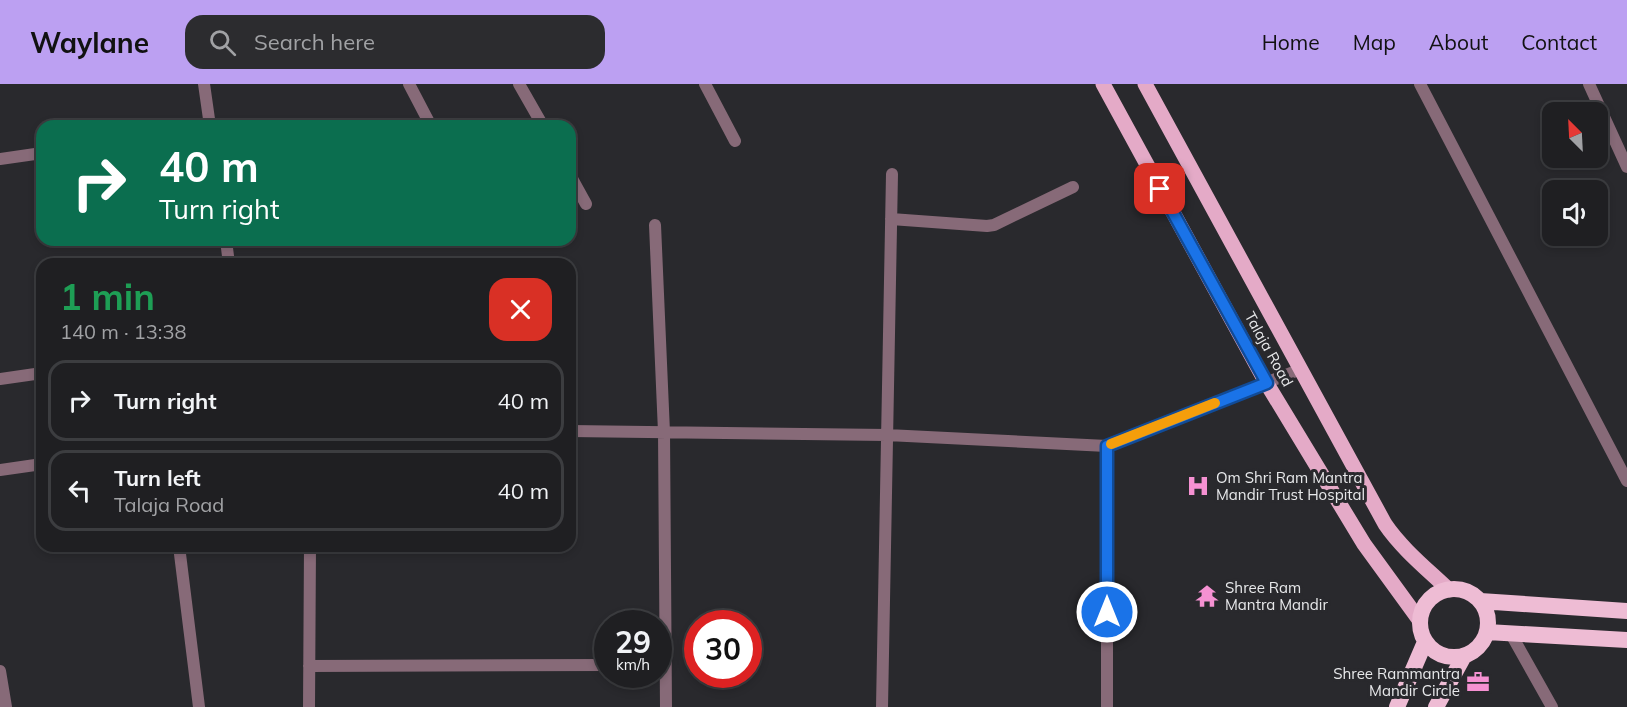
<!DOCTYPE html>
<html lang="en">
<head>
<meta charset="utf-8">
<style>
	body { margin:0; font-family:Mulish,sans-serif; background:#2c2c2f; color:#f1f3f6; height:100vh; display:flex; flex-direction:column; font-size:22px; white-space:nowrap }
	* { box-sizing:border-box; margin:0 }
	p { font-size:20px; color:#a1a2a5 }
	.icon { flex:none; width:33px; height:33px; fill:none; stroke:currentColor; stroke-width:2; stroke-linecap:round; stroke-linejoin:round }
	.map { position:relative; flex:1; overflow:hidden }
	.drawer { position:absolute; left:36px; top:174px; width:540px; height:294px; display:flex; flex-direction:column; background:#1f1f22; border-radius:18px; box-shadow:0 3px 9px #0003,0 0 0 2px #3c3d40 }
	.drawer>* { flex:none }
	.hud { position:absolute; left:36px; top:36px; width:540px; height:126px; border-radius:18px; box-shadow:0 3px 9px #0003,0 0 0 2px #3c3d40; background:#0b6e4f; color:#fff; overflow:hidden }
	.needle { width:39px; rotate:336deg }
	.tools { position:absolute; left:1542px; top:18px; display:grid; gap:12px }
	.tools a { display:grid; place-items:center; width:66px; height:66px; border-radius:12px; background:#1f1f22; box-shadow:0 3px 9px #0003,0 0 0 2px #3c3d40; font-size:30px }
	.speed { position:absolute; left:594px; top:526px; display:flex; gap:12px; font-size:30px; font-weight:700; text-align:center }
	.speed>* { display:grid; place-content:center; width:78px; height:78px; border-radius:50%; background:#1f1f22; box-shadow:0 3px 9px #0003,0 0 0 2px #3c3d40; line-height:1 }
	.speed small { font-size:15px; font-weight:400 }
	.speed .limit { border:9px solid #d22; background:#fff; color:#111 }
	.pin { position:absolute; display:grid; place-items:center; width:51px; height:51px; color:#fff; margin:-26px; border-radius:12px; box-shadow:0 3px 9px #0006 }
	.me { position:absolute; width:66px; margin:-33px; rotate:0deg; stroke-linejoin:round; filter:drop-shadow(0 0 4px #0008) }
	.turn { display:flex; align-items:center; gap:21px; height:126px; padding:0 24px; font-size:27px }
	.turn .icon { width:78px; height:78px; stroke-width:2.5 }
	.turn b { display:block; font-size:42px; line-height:51px }
	.round { display:grid; place-items:center; flex:none; width:63px; height:63px; border-radius:18px; background:#2c2c2f }
	.headline { display:flex; align-items:center; justify-content:space-between; height:102px; padding:0 24px }
	h1 { font-size:36px; font-weight:700; line-height:45px; color:#1e9e55 }
	ul { padding:0; list-style:none }
	li { display:flex; align-items:center; gap:18px; height:81px; margin:0 12px 9px; padding:0 12px; border:3px solid #3c3d40; border-radius:18px }
	li div { flex:1 }
	li b { display:block; font-size:22px }
	li em { font-style:normal }
	header { display:flex; align-items:center; gap:36px; box-sizing:border-box; height:84px; padding:0 30px; background:#bca0f2; color:#111 }
	header strong { font-size:28px }
	nav { display:flex; gap:33px; margin-inline-start:auto; font-size:21px }
	.search { width:420px; height:54px; background:#2c2c2f; display:flex; align-items:center; gap:15px; box-sizing:border-box; padding:0 21px; border-radius:18px; color:#a1a2a5; font-size:22px }
	.map>svg:first-child { display:block }
</style>
</head>
<body>
<header>
<strong>Waylane</strong>
<div class="search"><svg class="icon" aria-label="search" viewBox="0 0 24 24"><circle cx="10" cy="10" r="6"/><path d="M15 15l6 6"/></svg>Search here</div>
<nav><a>Home</a><a>Map</a><a>About</a><a>Contact</a></nav>
</header>
<div class="map">
<svg width="1627" height="623" viewBox="0 0 1627 623">
	<rect width="100%" height="100%" fill="#29292d"/>
	<g fill="none" stroke-linecap="round" stroke-linejoin="round">
		<path stroke="#876a78" stroke-width="12" d="M 1511,550 L 1552,623"/>
		<path stroke="#876a78" stroke-width="12" d="M 204,0 L 210,42
			M 409,0 L 431,42
			M 519,0 L 543,42
			M 705,0 L 735,57
			M 1420,0 L 1627,397
			M 1589,0 L 1627,83
			M 0,75 L 42,69
			M 570,91 L 586,120
			M 891,135 L 987,142 L 994,141 L 1073,103
			M 655,141 L 664,348 L 666,623
			M 226,156 L 229,180
			M 0,295 L 42,289
			M 570,347 L 887,351 L 1107,362 L 1107,623
			M 1107,362 L 1301,285
			M 0,386 L 42,380
			M 179,462 L 199,623
			M 309,582 L 608,581
			M 0,587 L 6,623
			M 309,623 L 310,462
			M 882,623 L 892,90"/>
		<path stroke="#e4aac7" stroke-width="15" d="M 1103,0 L 1264,295 L 1364,460 L 1420,537
			M 1145,0 L 1385,440 C 1402,465 1427,485 1449,506"/>
		<path stroke="#eebcd4" stroke-width="16" d="M1420 539a34 34 0 1 1 68 0a34 34 0 1 1-68 0Z
			M 1480,517 L 1627,527
			M 1487,548 L 1627,556
			M 1397,623 L 1425,558
			M 1436,623 L 1464,572"/>
	</g>
	<g fill="none" stroke-linecap="round" stroke-linejoin="round">
		<g stroke="#114b97" stroke-width="15">
			<path id="route" d="M 1107,528 L 1107,362 L 1267,299 L 1160,105"/>
		</g>
		<use href="#route" stroke="#1a73e8" stroke-width="10"/>
		<path stroke="#f59e0b" stroke-width="10" d="M 1111,360 L 1215,319"/>
	</g>
	<defs>
		<g id="hospital-bare" transform="scale(1.8)"><path d="M-5-5h3v3.5h4V-5h3V5h-3V1.5h-4V5h-3Z" fill="#f591d2" stroke="#29292d" stroke-width="2.5" paint-order="stroke"/></g>
		<g id="temple-bare" transform="scale(1.8)"><path d="M0-6L5-2H3V0L6.5 2.5H4V6H1.5V3h-3V6H-4V2.5H-6.5L-3 0V-2H-5Z" fill="#f591d2" stroke="#29292d" stroke-width="2.5" paint-order="stroke"/></g>
		<g id="office-bare" transform="scale(1.8)"><path d="M-6-3h4V-5.5h4V-3h4V5H-6ZM-1-4.5V-3h2v-1.5ZM-6 0V1H6V0Z" fill="#f591d2" stroke="#29292d" stroke-width="2.5" paint-order="stroke"/></g>
	</defs>
	<g fill-rule="evenodd">
		<use href="#hospital-bare" x="1198" y="402"/>
		<use href="#temple-bare" x="1207" y="512"/>
		<use href="#office-bare" x="1478" y="598"/>
	</g>
	<g text-anchor="middle" dominant-baseline="central" stroke-width="6" stroke-linejoin="round" paint-order="stroke">
		<g font-size="15" fill="#e7e8ea" stroke="#29292d">
			<text transform="translate(1269 265) rotate(61)">Talaja Road</text>
		</g>
		<g font-size="15" fill="#e7e8ea" stroke="#29292d" text-anchor="start">
			<text x="1216" y="393">Om Shri Ram Mantra<tspan x="1216" dy="17">Mandir Trust Hospital</tspan></text>
			<text x="1225" y="503">Shree Ram<tspan x="1225" dy="17">Mantra Mandir</tspan></text>
			<text x="1460" y="589" text-anchor="end">Shree Rammantra<tspan x="1460" dy="17">Mandir Circle</tspan></text>
		</g>
	</g>
</svg>
<div class="tools">
<a><svg class="needle" viewBox="-14 -14 28 28"><path d="M0-13l5 13h-10z" fill="#e53935"/><path d="M0 13l5-13h-10z" fill="#a1a2a5"/></svg></a>
<a><svg class="icon" aria-label="sound" viewBox="0 0 24 24"><path d="M4 9h4l5-4v14l-5-4H4zM17 9q2 3 0 6"/></svg></a>
</div>
<div class="speed"><div>29<small>km/h</small></div><div class="limit">30</div></div>
<div class="pin" style="left:1160px;top:105px;background:#d93025"><svg class="icon" aria-label="arrive" viewBox="0 0 24 24"><path d="M6 21V4h12l-3 4 3 4H6"/></svg></div>
<svg class="me" style="left:1107px;top:528px" viewBox="-20 -20 40 40"><circle r="17" fill="#1a73e8" stroke="#fff" stroke-width="3"/><path d="M0-11L8 9 0 5-8 9z" fill="#fff"/></svg>
<div class="hud">
<div class="turn"><svg class="icon" aria-label="right" viewBox="0 0 24 24"><path d="M7 20v-9h11M14 6l5 5-5 5"/></svg><div><b>40 m</b>Turn right</div></div>
</div>
<section class="drawer">
<div class="headline"><div><h1>1 min</h1><p>140 m · 13:38</p></div><a class="round" style="background:#d93025;color:#fff"><svg class="icon" aria-label="close" viewBox="0 0 24 24"><path d="M6 6l12 12M18 6L6 18"/></svg></a></div>
<ul>
<li><svg class="icon" aria-label="right" viewBox="0 0 24 24"><path d="M7 20v-9h11M14 6l5 5-5 5"/></svg><div><b>Turn right</b></div><em>40 m</em></li>
<li><svg class="icon" aria-label="left" viewBox="0 0 24 24"><path d="M17 20v-9H6M10 6l-5 5 5 5"/></svg><div><b>Turn left</b><p>Talaja Road</p></div><em>40 m</em></li>
</ul>
</section>
</div>
</body>
</html>
